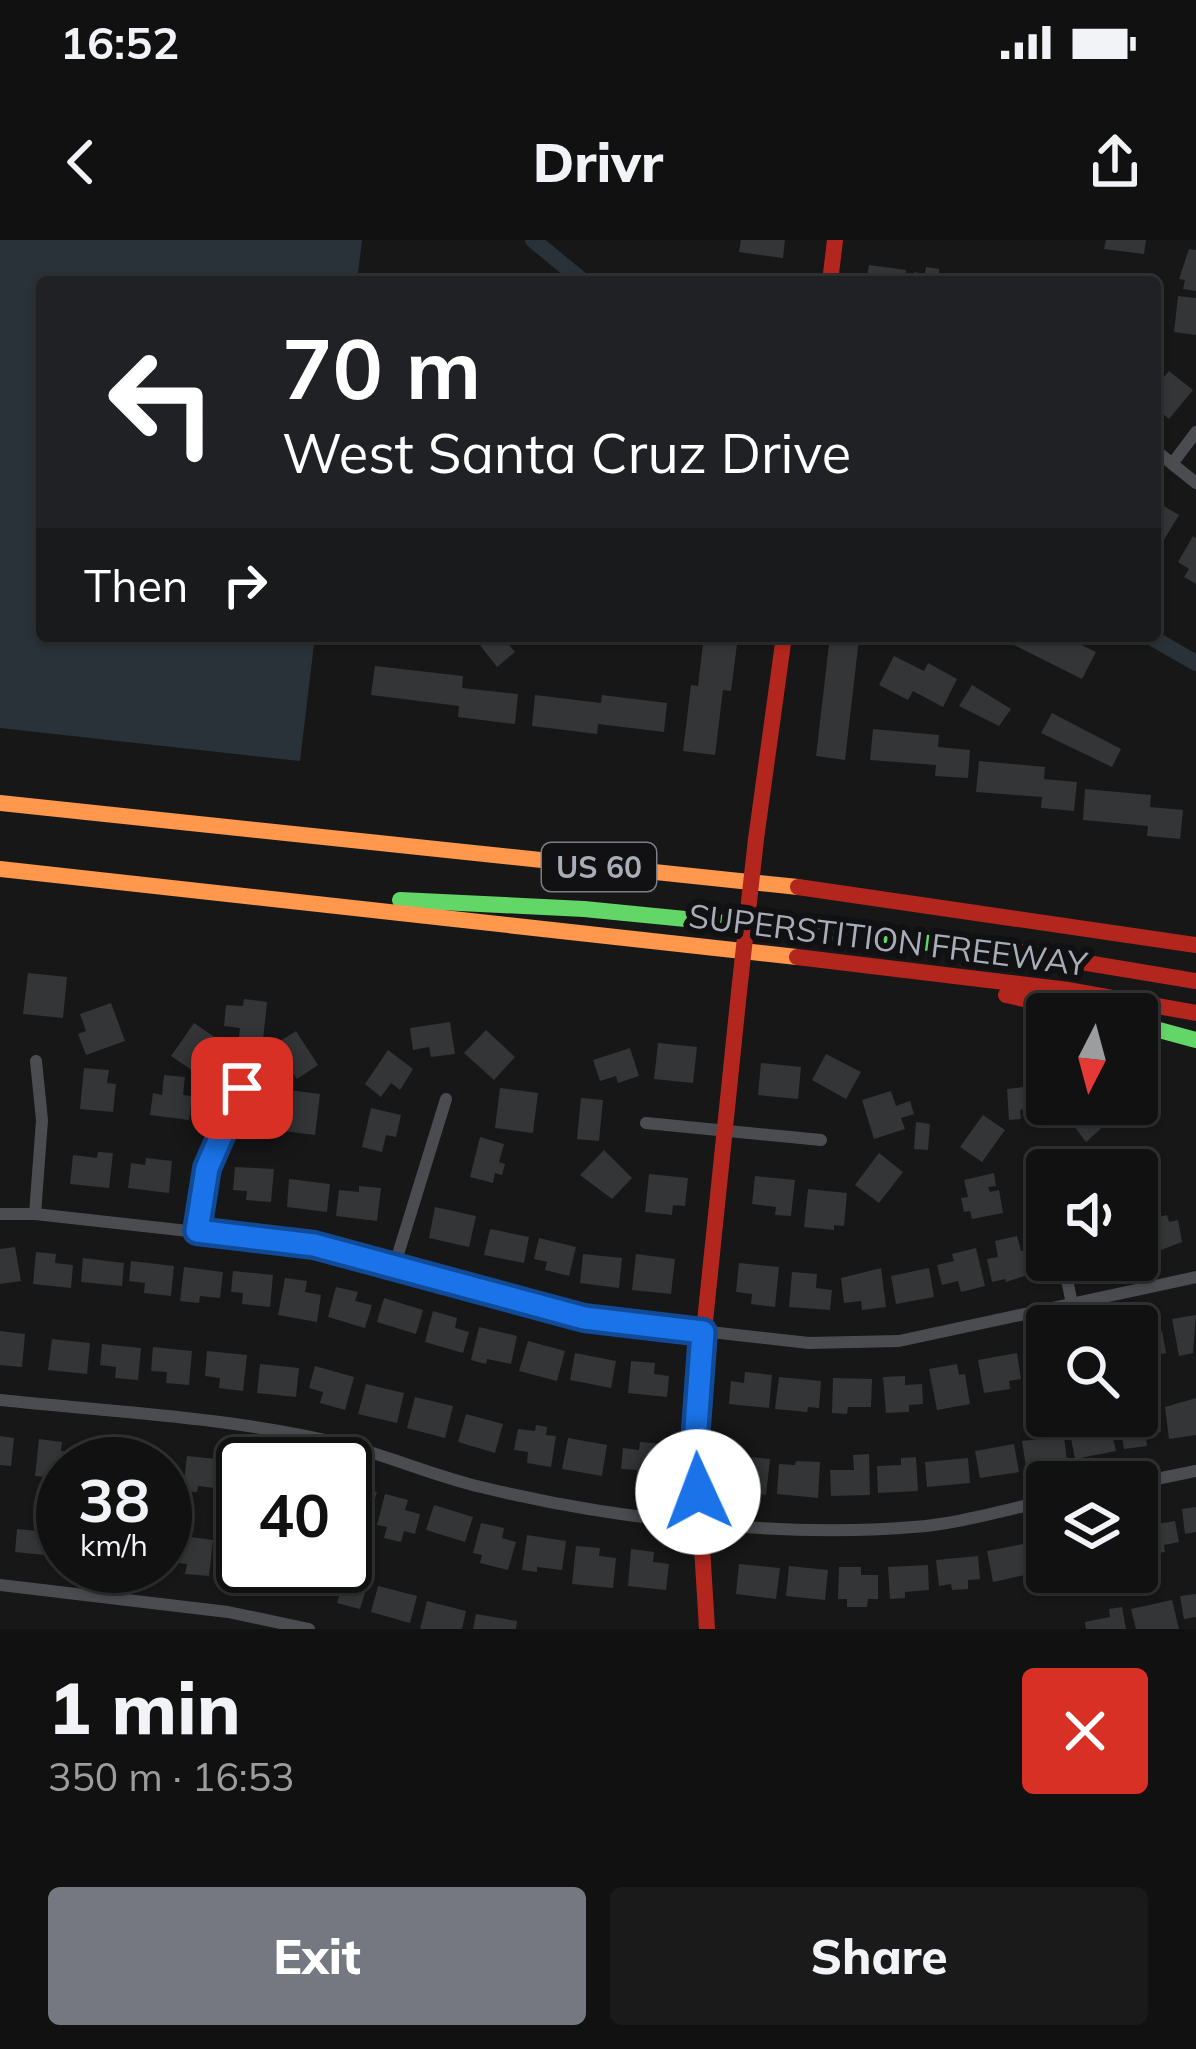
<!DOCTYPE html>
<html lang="en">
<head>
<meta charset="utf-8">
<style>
	body { margin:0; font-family:Mulish,sans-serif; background:#1a1a1a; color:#f1f3f6; height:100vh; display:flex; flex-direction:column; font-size:45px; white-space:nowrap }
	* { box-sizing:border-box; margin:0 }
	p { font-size:39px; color:#9c9d9f }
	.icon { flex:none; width:66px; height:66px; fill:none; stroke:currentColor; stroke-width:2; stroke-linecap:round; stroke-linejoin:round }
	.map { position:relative; height:1389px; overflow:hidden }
	.sheet { display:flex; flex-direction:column; background:#111; flex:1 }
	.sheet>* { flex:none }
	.top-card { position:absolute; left:36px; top:36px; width:1125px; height:366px; border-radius:12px; box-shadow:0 3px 9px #0004,0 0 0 3px #303131; background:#202124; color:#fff; overflow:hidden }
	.needle { width:78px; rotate:186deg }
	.controls { position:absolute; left:1026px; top:753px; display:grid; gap:24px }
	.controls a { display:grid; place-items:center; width:132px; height:132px; border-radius:12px; background:#111; box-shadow:0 3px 9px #0004,0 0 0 3px #303131; font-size:60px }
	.speed { position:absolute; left:36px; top:1197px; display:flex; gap:24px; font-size:60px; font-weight:700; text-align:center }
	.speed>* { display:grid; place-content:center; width:156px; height:156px; border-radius:50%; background:#111; box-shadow:0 3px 9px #0004,0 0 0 3px #303131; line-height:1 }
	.speed small { font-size:30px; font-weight:400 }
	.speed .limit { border:6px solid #111; border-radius:18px; background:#fff; color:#111 }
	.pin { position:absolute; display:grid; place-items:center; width:102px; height:102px; color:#fff; margin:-51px; border-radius:24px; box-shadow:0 6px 18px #0006 }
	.me { position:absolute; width:132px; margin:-66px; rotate:358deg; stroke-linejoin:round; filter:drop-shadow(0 0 9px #0008) }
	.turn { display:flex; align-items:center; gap:42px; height:252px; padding:0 48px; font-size:54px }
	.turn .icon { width:156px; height:156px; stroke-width:2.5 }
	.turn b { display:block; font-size:84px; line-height:102px }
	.then { display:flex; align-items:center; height:114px; padding:0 48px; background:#0003; gap:24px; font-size:45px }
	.round { display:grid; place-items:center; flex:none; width:126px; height:126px; border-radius:12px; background:#1a1a1a }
	.overview { display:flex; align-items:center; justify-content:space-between; height:204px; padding:0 48px }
	h1 { font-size:72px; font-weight:800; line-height:90px }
	.action { display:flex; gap:24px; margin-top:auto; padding:24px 48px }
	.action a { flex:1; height:138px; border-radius:12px; background:#757880; color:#fff; font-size:48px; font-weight:800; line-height:138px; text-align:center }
	.action a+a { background:#1a1a1a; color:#f1f3f6 }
	.status { display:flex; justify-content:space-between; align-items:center; height:84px; padding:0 60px; background:#111; direction:ltr }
	.status svg { height:33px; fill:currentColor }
	header { display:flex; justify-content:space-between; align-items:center; height:156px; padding:0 48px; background:#111; font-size:54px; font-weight:800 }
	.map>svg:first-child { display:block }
</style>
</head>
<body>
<div class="status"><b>16:52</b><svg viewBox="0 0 49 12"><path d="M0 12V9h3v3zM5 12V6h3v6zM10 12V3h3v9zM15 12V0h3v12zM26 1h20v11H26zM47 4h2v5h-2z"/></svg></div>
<header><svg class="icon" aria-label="back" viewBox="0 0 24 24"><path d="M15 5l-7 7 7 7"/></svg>Drivr<svg class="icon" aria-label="share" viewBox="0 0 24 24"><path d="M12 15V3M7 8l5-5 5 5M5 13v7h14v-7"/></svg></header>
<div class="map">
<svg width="1196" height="1389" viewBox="0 0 1196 1389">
	<rect width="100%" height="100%" fill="#171717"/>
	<path fill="#2a3239" d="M 0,0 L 362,0 L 357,42 L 42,42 L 42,396 L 315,396 L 300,521 L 0,488 Z"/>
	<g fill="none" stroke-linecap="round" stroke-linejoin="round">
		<path stroke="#2a3239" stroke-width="16" d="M 533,0 L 584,42
			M 1149,396 L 1196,423"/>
	</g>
	<path fill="#343537" d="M 741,0 L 785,0 L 783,18 L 739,12 Z
		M 1106,0 L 1146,0 L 1144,14 L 1104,9 Z
		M 1189,9 L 1196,10 L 1196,51 L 1183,49 L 1185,40 L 1179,39 Z
		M 869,25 L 906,30 L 904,42 L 866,42 Z
		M 926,27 L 939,29 L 939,35 L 955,37 L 954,42 L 913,42 L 914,32 L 925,34 Z
		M 1178,56 L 1196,58 L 1196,95 L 1174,92 Z
		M 1169,131 L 1193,150 L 1169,179 L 1155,167 L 1155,148 Z
		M 1155,261 L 1179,275 L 1162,303 L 1155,298 Z
		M 1193,296 L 1196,298 L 1196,344 L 1184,337 L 1189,329 L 1178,322 Z
		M 473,396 L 502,396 L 515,412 L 497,427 Z
		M 704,396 L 738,396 L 731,451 L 723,450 L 715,515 L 683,511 L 691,445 L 698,446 Z
		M 830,396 L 859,399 L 845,520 L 816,516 Z
		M 996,396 L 1063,396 L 1096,412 L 1082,439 Z
		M 894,416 L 924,431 L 928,423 L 957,439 L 943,467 L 913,451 L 908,460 L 879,445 Z
		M 375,426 L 463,436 L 462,448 L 518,454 L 515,484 L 458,477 L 459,466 L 371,455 Z
		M 972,445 L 1011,469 L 999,486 L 959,466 Z
		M 535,455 L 601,463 L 602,455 L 667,463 L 664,492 L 598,484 L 597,494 L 532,486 Z
		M 1052,473 L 1121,509 L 1112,527 L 1041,493 Z
		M 873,489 L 939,495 L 938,507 L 970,510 L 968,538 L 935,536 L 936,525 L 870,520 Z
		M 979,521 L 1045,527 L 1044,539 L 1077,542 L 1074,571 L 1041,568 L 1042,557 L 976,552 Z
		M 1085,549 L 1151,555 L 1150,567 L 1183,570 L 1180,599 L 1147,596 L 1148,586 L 1083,580 Z
		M 28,733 L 67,737 L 63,778 L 23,774 Z
		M 244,759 L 267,762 L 263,800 L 239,797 L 240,788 L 224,786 L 226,765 L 243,766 Z
		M 111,763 L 125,801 L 86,815 L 78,794 L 86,791 L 80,774 Z
		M 450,782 L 455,814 L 431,817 L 429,807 L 413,810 L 410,788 Z
		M 194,783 L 216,798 L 193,831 L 171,816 Z
		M 486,790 L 515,817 L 494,840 L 464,813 Z
		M 296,791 L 318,825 L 297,839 L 274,805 Z
		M 658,803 L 697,807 L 693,843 L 654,839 Z
		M 630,808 L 639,836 L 618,843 L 616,836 L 600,841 L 593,820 Z
		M 388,810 L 413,829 L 400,850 L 391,843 L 381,857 L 365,844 Z
		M 826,814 L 861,832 L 846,859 L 812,840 Z
		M 761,823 L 801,827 L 798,859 L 758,855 Z
		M 84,828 L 109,830 L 107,843 L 116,844 L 113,872 L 80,869 Z
		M 164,835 L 185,837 L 183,855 L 192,856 L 189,880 L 150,875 L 153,853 L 162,855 Z
		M 1044,839 L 1049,878 L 1026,880 L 1025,869 L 1020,870 L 1021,879 L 1009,880 L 1007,849 L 1023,847 L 1023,841 Z
		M 500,848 L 538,853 L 533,893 L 495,888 Z
		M 289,850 L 320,854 L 315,895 L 284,891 Z
		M 891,851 L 896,866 L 910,861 L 914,874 L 901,878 L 905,889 L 874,899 L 862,860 Z
		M 581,858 L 603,860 L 599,901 L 577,899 Z
		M 1069,864 L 1091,864 L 1098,871 L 1103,866 L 1114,877 L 1086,902 L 1062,870 Z
		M 371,868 L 401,875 L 396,897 L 386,895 L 382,912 L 362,907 Z
		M 983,875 L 1005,890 L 982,922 L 960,907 Z
		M 916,882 L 930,884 L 928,910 L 914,909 Z
		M 480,897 L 504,904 L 499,922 L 505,924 L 502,935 L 495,933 L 493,943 L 470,937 Z
		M 1119,907 L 1121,923 L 1129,921 L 1131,930 L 1101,930 L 1097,911 Z
		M 604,910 L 632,938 L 612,959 L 580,935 Z
		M 98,912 L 113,913 L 109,948 L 70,944 L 73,915 L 97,918 Z
		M 879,913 L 903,932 L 879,963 L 855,945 Z
		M 146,918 L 172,921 L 169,953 L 128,948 L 131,923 L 145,925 Z
		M 235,927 L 274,929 L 271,962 L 246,960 L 247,951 L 233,950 Z
		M 994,933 L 996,946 L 988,947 L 990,952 L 999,950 L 1003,973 L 972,979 L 970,971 L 964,972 L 961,958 L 968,957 L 964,940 Z
		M 649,934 L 688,938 L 685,966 L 673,965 L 672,975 L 645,972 Z
		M 755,936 L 795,940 L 791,976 L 775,975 L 776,967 L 752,964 Z
		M 289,939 L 330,944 L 327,972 L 287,967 Z
		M 359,946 L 381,948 L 377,981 L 336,976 L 339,950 L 359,952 Z
		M 808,949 L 847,953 L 844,986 L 834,985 L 834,990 L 804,987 Z
		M 435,967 L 476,976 L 469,1007 L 429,998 Z
		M 1167,975 L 1169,982 L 1178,980 L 1182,1002 L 1156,1012 L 1155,1008 L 1142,1011 L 1137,989 L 1155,985 L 1154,978 Z
		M 490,989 L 529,997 L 524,1023 L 484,1015 Z
		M 1017,996 L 1021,1011 L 1028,1010 L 1033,1033 L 1006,1042 L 1005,1039 L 992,1042 L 987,1019 L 998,1017 L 995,1001 Z
		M 539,998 L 576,1007 L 569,1036 L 545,1030 L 547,1022 L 534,1019 Z
		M 15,1007 L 21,1041 L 0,1044 L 0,1009 Z
		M 976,1008 L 985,1046 L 961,1052 L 958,1041 L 942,1045 L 937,1025 L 954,1021 L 952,1014 Z
		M 36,1012 L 56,1014 L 55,1023 L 73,1025 L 71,1048 L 33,1044 Z
		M 583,1014 L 622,1018 L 619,1048 L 580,1043 Z
		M 636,1014 L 675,1019 L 671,1054 L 632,1050 Z
		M 83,1018 L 124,1023 L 122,1046 L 81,1042 Z
		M 131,1021 L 174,1026 L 171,1056 L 144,1053 L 145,1043 L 129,1041 Z
		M 739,1023 L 779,1027 L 775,1067 L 751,1064 L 752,1054 L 736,1052 Z
		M 184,1027 L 223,1032 L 220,1058 L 200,1056 L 199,1063 L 180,1061 Z
		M 881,1028 L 886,1067 L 862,1070 L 861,1061 L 844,1063 L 841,1038 Z
		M 929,1028 L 934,1057 L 896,1064 L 891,1036 Z
		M 233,1031 L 273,1035 L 270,1067 L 242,1064 L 243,1053 L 231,1052 Z
		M 792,1032 L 817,1034 L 816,1048 L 832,1050 L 830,1070 L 789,1067 Z
		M 285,1038 L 307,1041 L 305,1052 L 321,1055 L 317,1082 L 278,1075 Z
		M 336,1047 L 358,1052 L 355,1061 L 372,1065 L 365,1088 L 328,1077 Z
		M 384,1058 L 423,1070 L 416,1094 L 377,1082 Z
		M 433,1071 L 457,1078 L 455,1088 L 469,1092 L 463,1113 L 425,1102 Z
		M 1196,1075 L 1193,1113 L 1179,1116 L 1172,1079 Z
		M 1149,1085 L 1150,1093 L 1162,1091 L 1166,1113 L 1154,1115 L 1155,1122 L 1139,1125 L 1137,1087 Z
		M 479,1087 L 517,1096 L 511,1124 L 487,1119 L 486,1124 L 471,1120 Z
		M 0,1091 L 25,1094 L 22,1127 L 0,1125 Z
		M 52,1099 L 90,1103 L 87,1134 L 48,1130 Z
		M 528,1101 L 565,1111 L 557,1141 L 519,1131 Z
		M 102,1104 L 141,1108 L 138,1140 L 115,1138 L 116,1127 L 100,1125 Z
		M 1047,1106 L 1047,1148 L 1036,1150 L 1026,1109 Z
		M 153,1107 L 192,1111 L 189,1145 L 166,1143 L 167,1132 L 151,1131 Z
		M 207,1111 L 247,1115 L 243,1151 L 219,1148 L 220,1138 L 205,1136 Z
		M 575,1113 L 616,1121 L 611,1148 L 570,1140 Z
		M 1017,1113 L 1021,1139 L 1009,1141 L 1010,1149 L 984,1153 L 978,1120 Z
		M 631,1121 L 655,1123 L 654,1134 L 669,1136 L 667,1157 L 628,1153 Z
		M 260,1124 L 299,1128 L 296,1157 L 257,1153 Z
		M 957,1124 L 959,1135 L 965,1134 L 970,1164 L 937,1170 L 929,1129 Z
		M 315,1126 L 354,1137 L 345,1170 L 320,1163 L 323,1152 L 309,1148 Z
		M 745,1132 L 772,1135 L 769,1168 L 729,1164 L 731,1141 L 744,1143 Z
		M 905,1136 L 905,1145 L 922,1144 L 923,1164 L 909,1165 L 909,1172 L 886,1173 L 883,1137 Z
		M 779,1137 L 821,1141 L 819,1168 L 808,1167 L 807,1172 L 775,1169 Z
		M 833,1138 L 872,1139 L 871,1167 L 848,1167 L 847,1174 L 832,1173 Z
		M 366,1144 L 404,1153 L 397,1183 L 358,1174 Z
		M 415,1157 L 453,1166 L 445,1198 L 407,1188 Z
		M 1196,1158 L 1196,1195 L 1169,1199 L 1165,1167 Z
		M 1158,1171 L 1161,1192 L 1146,1195 L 1147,1206 L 1124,1209 L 1119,1177 Z
		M 466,1174 L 503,1184 L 495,1213 L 458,1202 Z
		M 1096,1183 L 1098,1192 L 1111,1190 L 1116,1211 L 1075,1219 L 1069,1188 Z
		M 536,1185 L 547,1187 L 546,1195 L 556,1196 L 551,1227 L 527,1223 L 528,1212 L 514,1210 L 518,1189 L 535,1191 Z
		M 0,1196 L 14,1198 L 11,1226 L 0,1225 Z
		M 1064,1196 L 1067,1222 L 1026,1227 L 1022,1201 Z
		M 568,1198 L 607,1205 L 602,1236 L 562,1229 Z
		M 39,1199 L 62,1202 L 61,1211 L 77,1213 L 76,1224 L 63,1224 L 59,1238 L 35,1236 Z
		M 640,1202 L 663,1204 L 660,1241 L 636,1239 L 637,1230 L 621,1229 L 623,1208 L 639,1210 Z
		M 1014,1204 L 1019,1232 L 980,1238 L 975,1211 Z
		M 87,1205 L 128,1210 L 126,1224 L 85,1224 Z
		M 138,1210 L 161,1212 L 159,1224 L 136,1224 Z
		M 869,1214 L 870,1255 L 831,1256 L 830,1230 L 854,1230 L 853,1215 Z
		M 187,1216 L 226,1220 L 223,1249 L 198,1246 L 197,1252 L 183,1251 Z
		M 751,1217 L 770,1219 L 766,1255 L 727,1251 L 730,1223 L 750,1225 Z
		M 916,1217 L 918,1251 L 878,1253 L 877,1226 L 901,1225 L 901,1218 Z
		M 968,1218 L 970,1243 L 927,1247 L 925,1222 Z
		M 796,1221 L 820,1222 L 818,1258 L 777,1254 L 779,1224 L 795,1225 Z
		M 238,1222 L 243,1223 L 243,1253 L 232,1252 Z
		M 345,1243 L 377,1252 L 368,1281 L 345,1275 Z
		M 385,1254 L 408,1260 L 405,1270 L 420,1274 L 415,1294 L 404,1291 L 401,1302 L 384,1298 L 387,1287 L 377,1285 Z
		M 434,1265 L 473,1277 L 465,1302 L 426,1290 Z
		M 1196,1267 L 1196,1292 L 1185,1294 L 1182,1269 Z
		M 1156,1276 L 1157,1284 L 1175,1281 L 1179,1302 L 1164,1305 L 1165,1312 L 1151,1314 L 1149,1308 L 1139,1310 L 1137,1279 Z
		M 481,1283 L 504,1288 L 502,1298 L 516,1302 L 508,1330 L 480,1323 L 482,1315 L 473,1313 Z
		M 17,1289 L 58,1293 L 55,1316 L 15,1312 Z
		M 527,1295 L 566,1301 L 562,1330 L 537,1327 L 537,1332 L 522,1330 Z
		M 190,1297 L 213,1300 L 209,1336 L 185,1334 L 187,1324 L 172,1322 L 174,1300 L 190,1302 Z
		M 1047,1298 L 1047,1327 L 1040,1328 L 1036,1299 Z
		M 226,1303 L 243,1305 L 243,1326 L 265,1326 L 263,1344 L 221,1339 Z
		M 1028,1303 L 1034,1333 L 993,1342 L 987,1311 Z
		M 576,1306 L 600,1308 L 599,1316 L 616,1318 L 613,1348 L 572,1344 Z
		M 631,1309 L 654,1312 L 653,1322 L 669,1324 L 666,1350 L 628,1346 Z
		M 978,1316 L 980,1339 L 968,1340 L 968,1349 L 952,1350 L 951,1344 L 939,1346 L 936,1320 Z
		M 739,1324 L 780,1328 L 776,1359 L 736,1354 Z
		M 928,1325 L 929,1350 L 905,1352 L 905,1358 L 890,1359 L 888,1327 Z
		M 276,1326 L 317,1326 L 311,1355 L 272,1346 Z
		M 332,1326 L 371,1333 L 360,1369 L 337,1363 L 340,1353 L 325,1349 Z
		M 789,1326 L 828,1330 L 825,1360 L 786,1356 Z
		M 839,1327 L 861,1327 L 861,1335 L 878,1335 L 878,1359 L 868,1359 L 867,1367 L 847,1367 L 847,1359 L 838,1359 Z
		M 378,1346 L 417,1356 L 410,1383 L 371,1372 Z
		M 1196,1354 L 1196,1377 L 1184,1379 L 1180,1356 Z
		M 1172,1360 L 1179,1389 L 1136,1389 L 1131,1369 Z
		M 427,1361 L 466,1371 L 462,1389 L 420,1389 Z
		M 1122,1367 L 1126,1389 L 1086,1389 L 1085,1382 L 1110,1377 L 1109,1369 Z
		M 476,1374 L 517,1381 L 516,1389 L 473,1389 Z"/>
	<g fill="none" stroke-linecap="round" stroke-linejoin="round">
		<path stroke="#4b4c50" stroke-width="12" d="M 1155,210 L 1196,243
			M 1172,224 L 1196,192
			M 646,883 L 821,900
			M 1042,924 L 1047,946
			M 0,974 L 35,974 L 315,1005 L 585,1078 L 809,1103 L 899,1101 L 1196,1037
			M 35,974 L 42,880 L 36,821
			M 197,991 L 207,928 L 242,849
			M 1063,1020 L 1072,1064
			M 395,1024 L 446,859
			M 0,1160 C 114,1172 231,1177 342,1204 C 389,1216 434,1236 481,1247 C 612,1279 779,1298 913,1287 C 958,1284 1003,1270 1047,1261
			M 1137,1243 L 1196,1231
			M 0,1345 L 228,1372 L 309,1389"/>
		<path stroke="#63d668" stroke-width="16" d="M 400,660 L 584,669 L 1021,712
			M 1137,784 L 1196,800"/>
		<path stroke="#ff974d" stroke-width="16" d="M 0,563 L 798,647
			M 0,629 L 797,717"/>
		<path stroke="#b3261e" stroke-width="16" d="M 830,42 L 835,0
			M 756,599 L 784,396
			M 798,647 L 1196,705
			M 1021,712 L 1196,741
			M 797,717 L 1069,750 L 1196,773
			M 1006,755 L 1092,774
			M 707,1389 L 696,1208 L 697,1159 L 739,752"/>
		<path stroke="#b3261e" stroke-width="16" d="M 739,752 L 756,599"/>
	</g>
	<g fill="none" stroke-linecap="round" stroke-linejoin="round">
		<g stroke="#114b97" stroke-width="30">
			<path id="route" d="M 242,848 L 207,928 L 197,991 L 314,1005 L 584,1078 L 703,1092 L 696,1188 L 698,1252"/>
		</g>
		<use href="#route" stroke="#1a73e8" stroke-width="21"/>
	</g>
	<g text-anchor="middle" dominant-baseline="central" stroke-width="12" stroke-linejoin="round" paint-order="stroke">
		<rect fill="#111113" stroke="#7b7e86" stroke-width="3" x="542" y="603" width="114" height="48" rx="9"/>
		<g font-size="30" font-weight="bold" fill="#a8adb8">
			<text x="599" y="627">US 60</text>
		</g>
		<g font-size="33" fill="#a8adb8" stroke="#111113">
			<text transform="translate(888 699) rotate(7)">SUPERSTITION FREEWAY</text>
		</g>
	</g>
</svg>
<div class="controls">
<a><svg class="needle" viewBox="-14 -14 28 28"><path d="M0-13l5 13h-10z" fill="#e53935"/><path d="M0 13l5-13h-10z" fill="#9c9d9f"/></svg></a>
<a><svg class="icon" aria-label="sound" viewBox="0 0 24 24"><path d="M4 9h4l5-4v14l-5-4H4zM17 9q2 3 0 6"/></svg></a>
<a><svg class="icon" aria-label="search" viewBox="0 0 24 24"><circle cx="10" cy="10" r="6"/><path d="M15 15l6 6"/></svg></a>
<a><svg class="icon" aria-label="layers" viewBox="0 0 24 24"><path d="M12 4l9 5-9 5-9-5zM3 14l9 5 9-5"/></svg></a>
</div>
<div class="speed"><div>38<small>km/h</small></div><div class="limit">40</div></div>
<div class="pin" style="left:242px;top:848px;background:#d93025"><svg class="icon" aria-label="arrive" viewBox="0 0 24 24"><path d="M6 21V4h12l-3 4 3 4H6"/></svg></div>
<svg class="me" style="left:698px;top:1252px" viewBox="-20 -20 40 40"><circle r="19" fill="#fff"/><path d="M0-13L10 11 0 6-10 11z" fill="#1a73e8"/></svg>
<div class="top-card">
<div class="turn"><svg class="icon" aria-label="left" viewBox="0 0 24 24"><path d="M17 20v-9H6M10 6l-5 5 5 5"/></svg><div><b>70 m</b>West Santa Cruz Drive</div></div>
<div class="then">Then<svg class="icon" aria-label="right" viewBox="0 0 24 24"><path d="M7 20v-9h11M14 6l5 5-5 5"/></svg></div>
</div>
</div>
<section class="sheet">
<div class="overview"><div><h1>1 min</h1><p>350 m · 16:53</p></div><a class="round" style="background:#d93025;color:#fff"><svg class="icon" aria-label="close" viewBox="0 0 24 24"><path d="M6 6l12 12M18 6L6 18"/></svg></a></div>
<div class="action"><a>Exit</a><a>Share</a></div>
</section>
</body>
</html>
